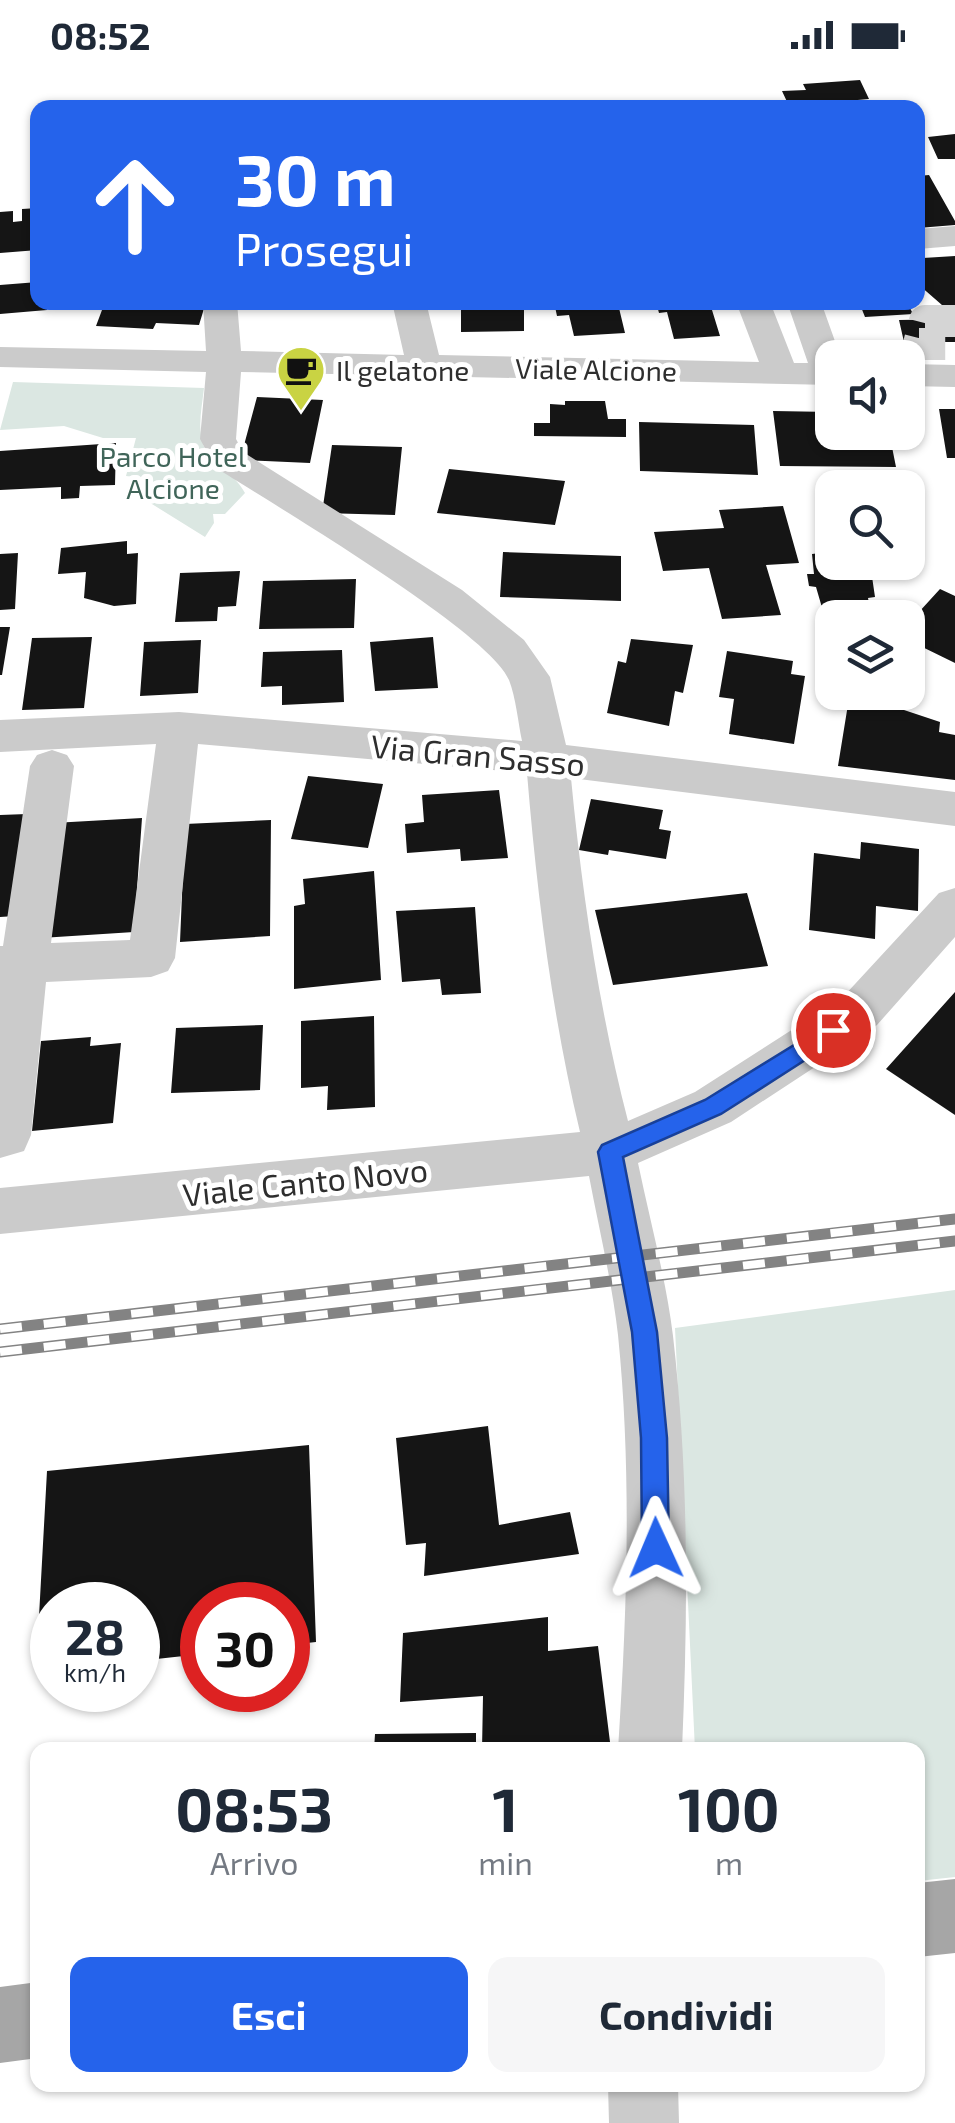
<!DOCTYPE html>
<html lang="it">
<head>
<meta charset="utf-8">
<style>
	body { margin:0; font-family:"Exo 2",sans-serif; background:#f6f6f7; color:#1f2937; height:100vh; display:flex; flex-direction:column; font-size:38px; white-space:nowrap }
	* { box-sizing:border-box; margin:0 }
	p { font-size:32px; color:#747a83 }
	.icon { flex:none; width:55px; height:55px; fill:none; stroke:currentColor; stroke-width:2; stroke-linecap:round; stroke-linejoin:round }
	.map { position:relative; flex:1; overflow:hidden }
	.details { position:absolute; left:30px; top:1672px; width:895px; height:350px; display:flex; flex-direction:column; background:#fff; border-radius:20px; box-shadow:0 2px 8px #0004 }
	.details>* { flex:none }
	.top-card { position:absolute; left:30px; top:30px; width:895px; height:210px; border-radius:20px; box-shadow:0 2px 8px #0004; background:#2563eb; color:#fff; overflow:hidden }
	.tools { position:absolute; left:815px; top:270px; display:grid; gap:20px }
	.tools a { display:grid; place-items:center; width:110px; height:110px; border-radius:20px; background:#fff; box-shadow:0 2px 8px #0004; font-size:50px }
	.speed { position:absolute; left:30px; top:1512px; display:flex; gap:20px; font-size:50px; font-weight:700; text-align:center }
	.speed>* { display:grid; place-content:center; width:130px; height:130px; border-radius:50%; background:#fff; box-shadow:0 2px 8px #0004; line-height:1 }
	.speed small { font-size:25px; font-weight:400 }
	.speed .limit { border:15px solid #d22; background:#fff; color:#111 }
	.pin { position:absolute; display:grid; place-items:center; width:85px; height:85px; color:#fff; margin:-42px; border:5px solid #fff; border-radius:50%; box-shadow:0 2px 10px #0007 }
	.me { position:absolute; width:110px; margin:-55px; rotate:359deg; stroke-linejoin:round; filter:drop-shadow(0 0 8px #0008) }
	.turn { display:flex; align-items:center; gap:35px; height:210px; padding:0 40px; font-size:45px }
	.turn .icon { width:130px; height:130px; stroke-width:2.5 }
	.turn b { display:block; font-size:70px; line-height:85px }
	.eta { display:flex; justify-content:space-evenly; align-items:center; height:170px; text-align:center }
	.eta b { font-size:60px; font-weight:700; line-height:70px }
	.action { display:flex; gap:20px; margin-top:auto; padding:20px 40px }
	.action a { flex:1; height:115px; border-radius:20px; background:#2563eb; color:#fff; font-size:40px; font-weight:700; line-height:115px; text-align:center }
	.action a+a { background:#f6f6f7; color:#1f2937 }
	.status { display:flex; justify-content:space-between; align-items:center; height:70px; padding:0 50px; background:#fff; direction:ltr }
	.status svg { height:28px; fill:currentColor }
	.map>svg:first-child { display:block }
</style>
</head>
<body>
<div class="status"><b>08:52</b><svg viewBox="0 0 49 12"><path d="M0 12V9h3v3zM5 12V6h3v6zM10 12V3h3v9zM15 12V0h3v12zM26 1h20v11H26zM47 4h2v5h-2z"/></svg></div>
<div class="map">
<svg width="955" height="2053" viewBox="0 0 955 2053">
	<rect width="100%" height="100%" fill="#fff"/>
	<path fill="#dbe7e2" d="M 13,312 L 204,318 C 201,345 193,374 217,394 C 228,403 238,410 245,423 L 225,444 L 213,444 L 214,453 L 205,467 L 131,421 L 135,407 L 126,406 L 136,368 L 103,368 L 64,356 L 0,360 Z
		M 955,1220 L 955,1807 L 918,1811 L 918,1680 L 695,1680 L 675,1258 Z"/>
	<path fill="#151515" d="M 860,10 L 869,29 L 789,36 L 782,21 L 806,20 L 803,14 Z
		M 513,30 L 515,38 L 443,38 L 443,35 Z
		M 955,64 L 955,89 L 938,89 L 928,67 Z
		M 929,105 L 955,151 L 955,155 L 918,158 L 918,106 Z
		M 38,138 L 38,180 L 0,183 L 0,142 L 13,141 L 13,152 L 22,151 L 22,139 Z
		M 955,186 L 955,242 L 950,242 L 919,215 L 923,188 Z
		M 38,212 L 38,232 L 47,232 L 47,240 L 0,244 L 0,215 Z
		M 105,232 L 206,232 L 199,255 L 156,253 L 153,259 L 96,256 Z
		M 554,232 L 604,232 L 605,239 L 619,238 L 625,263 L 574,266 L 569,245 L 557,246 Z
		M 656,232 L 702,232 L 704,240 L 712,240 L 720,266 L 674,269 L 667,242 L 659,243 Z
		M 859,232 L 907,232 L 913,244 L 865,247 Z
		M 461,235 L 524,235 L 524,261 L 461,262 Z
		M 955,249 L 955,272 L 904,272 L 899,250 Z
		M 257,327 L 323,330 L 310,393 L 240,390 Z
		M 565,331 L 605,331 L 608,349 L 626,349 L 626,367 L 534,366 L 534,353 L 550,353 L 550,334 L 565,335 Z
		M 939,339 L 955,339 L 955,388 L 947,388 Z
		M 773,341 L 832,342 L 832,362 L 889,362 L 896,397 L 780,396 Z
		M 639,352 L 754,355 L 758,405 L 640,401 Z
		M 116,373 L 115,415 L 80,416 L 79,428 L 61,429 L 61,417 L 0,420 L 0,381 Z
		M 332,375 L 402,377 L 395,445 L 322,443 Z
		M 449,399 L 565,411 L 555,455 L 437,443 Z
		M 783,436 L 799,493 L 766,495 L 781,545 L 722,549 L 709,498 L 663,501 L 654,462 L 724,458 L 719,440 Z
		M 829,470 L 832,470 L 832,492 L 870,493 L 875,527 L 868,528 L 872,548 L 843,548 L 840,539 L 823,541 L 816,517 L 809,516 L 807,504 L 814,504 L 812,484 L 829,482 Z
		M 127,471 L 127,484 L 138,483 L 136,534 L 114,536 L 84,528 L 86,502 L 58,504 L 61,478 Z
		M 503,482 L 621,486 L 621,531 L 500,527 Z
		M 18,483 L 15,539 L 0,540 L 0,484 Z
		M 240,501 L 236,536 L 218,537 L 217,551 L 175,552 L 180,503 Z
		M 356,509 L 354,558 L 259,559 L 263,511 Z
		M 940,519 L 955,526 L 955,593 L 908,570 L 908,554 Z
		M 0,557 L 10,557 L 2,605 L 0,605 Z
		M 92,567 L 84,638 L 22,640 L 32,568 Z
		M 433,567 L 438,618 L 375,621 L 370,572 Z
		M 631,569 L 693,575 L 683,623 L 675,621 L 669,656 L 607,643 L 618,591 L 626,593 Z
		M 201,570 L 198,623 L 140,626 L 144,572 Z
		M 342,580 L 344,632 L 282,635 L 282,616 L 261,617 L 263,582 Z
		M 727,581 L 793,591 L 791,604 L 805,606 L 794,674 L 729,664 L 734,629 L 719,627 Z
		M 850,622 L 940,652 L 939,662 L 955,665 L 955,710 L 838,696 Z
		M 308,706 L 383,714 L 368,778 L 291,769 Z
		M 499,720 L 508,788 L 461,791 L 460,779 L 407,783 L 405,754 L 424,752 L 422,725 Z
		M 591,729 L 663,740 L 659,759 L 671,761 L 666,789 L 609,780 L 608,785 L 579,780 Z
		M 27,744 L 15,846 L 0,847 L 0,745 Z
		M 142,748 L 134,862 L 41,868 L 53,753 Z
		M 271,750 L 270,866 L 180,872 L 185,754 Z
		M 861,772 L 919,779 L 918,841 L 876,836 L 875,869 L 809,860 L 814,783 L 860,789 Z
		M 374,801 L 381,910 L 294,919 L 294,836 L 305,834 L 303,809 Z
		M 747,823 L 768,896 L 613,915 L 595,840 Z
		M 475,837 L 481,923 L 442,925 L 440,909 L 402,912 L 396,841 Z
		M 955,922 L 955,1045 L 886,999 Z
		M 374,946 L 375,1037 L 327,1040 L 328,1016 L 301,1018 L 301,951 Z
		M 263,955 L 260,1020 L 171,1023 L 176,958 Z
		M 91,967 L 90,976 L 121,973 L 113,1053 L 32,1061 L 41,971 Z
		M 488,1356 L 499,1455 L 570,1442 L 579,1484 L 424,1506 L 426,1473 L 406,1475 L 396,1368 Z
		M 309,1375 L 316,1572 L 288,1575 L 288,1535 L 202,1535 L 202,1584 L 138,1591 L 138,1535 L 52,1535 L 52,1599 L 36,1601 L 47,1401 Z
		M 548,1547 L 548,1581 L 598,1576 L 611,1680 L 482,1680 L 483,1626 L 400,1632 L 403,1563 Z
		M 476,1663 L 476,1680 L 374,1680 L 375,1664 Z"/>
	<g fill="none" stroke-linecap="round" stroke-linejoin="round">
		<path stroke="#d5d5d5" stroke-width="32" stroke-dasharray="32 16" stroke-linecap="butt" d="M 955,251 L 925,251 L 919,274 L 955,274"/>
		<path fill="#cbcbcb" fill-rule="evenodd" d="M 955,156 L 955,176 L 918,179 L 918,159 Z
			M 203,232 L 237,232 L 241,281 L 404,285 L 392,232 L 426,232 L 439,285 L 759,292 L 736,232 L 770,232 L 794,293 L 808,293 L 787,232 L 821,232 L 841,288 L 832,288 L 832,315 L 241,302 L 236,369 L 243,382 L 462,520 L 524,570 L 550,607 L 566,675 L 955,722 L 955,756 L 571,708 C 582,823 599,939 628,1051 L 695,1022 L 843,927 L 939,823 L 955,818 L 955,867 L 877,955 L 850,974 L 731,1052 L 638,1093 C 650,1151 666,1209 673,1266 C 689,1404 688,1542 682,1680 L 618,1680 C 627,1542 632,1403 618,1265 C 612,1212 599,1159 589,1106 L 0,1164 L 0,1118 L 580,1062 C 552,945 537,824 527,703 L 198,674 L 175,888 L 168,901 L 151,907 L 46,912 L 31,1065 L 24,1081 L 0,1088 L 0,876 L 3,876 L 30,696 L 37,685 L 52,680 L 67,685 L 74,696 L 51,873 L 130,870 L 156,674 L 0,682 L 0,650 L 179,642 L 522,671 C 518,652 516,628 509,610 C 489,561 270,433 215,397 L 200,369 L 206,302 L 0,297 L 0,277 L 206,281 Z
			M 908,294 L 955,295 L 955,317 L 908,316 Z
			M 608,2015 L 678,2015 L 679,2053 L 609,2053 Z"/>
		<path fill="#a6a6a6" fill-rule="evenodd" d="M 955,1809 L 955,1883 L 918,1887 L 918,1813 Z
			M 38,1912 L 38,1988 L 0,1993 L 0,1917 Z"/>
		<g stroke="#838383" stroke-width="11">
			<path id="rail" d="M 0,1259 L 955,1149
				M 0,1282 L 955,1171"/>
		</g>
		<use href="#rail" stroke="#fff" stroke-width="8" stroke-dasharray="22" stroke-linecap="butt"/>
	</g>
	<path fill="#2563eb" stroke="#184099" stroke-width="2.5" d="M 833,951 L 841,953 L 844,960 L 841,967 L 721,1044 L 623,1087 L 657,1262 L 667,1368 L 669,1478 L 665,1487 L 656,1491 L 646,1487 L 642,1478 L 641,1368 L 632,1262 L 598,1082 L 602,1075 L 705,1030 Z"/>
	<defs>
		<g id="cafe-pin" transform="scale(2.5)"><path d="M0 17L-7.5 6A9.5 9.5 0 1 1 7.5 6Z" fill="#c9d343" stroke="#fff"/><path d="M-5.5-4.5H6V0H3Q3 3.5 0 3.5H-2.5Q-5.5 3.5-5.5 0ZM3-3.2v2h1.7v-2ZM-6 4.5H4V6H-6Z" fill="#111"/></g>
	</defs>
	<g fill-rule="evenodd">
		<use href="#cafe-pin" x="301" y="300"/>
	</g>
	<g text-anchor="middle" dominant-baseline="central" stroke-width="10" stroke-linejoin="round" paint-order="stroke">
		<g font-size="28" fill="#2e2e2e" stroke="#fff">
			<text transform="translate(596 299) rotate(1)">Viale Alcione</text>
		</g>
		<g font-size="28" fill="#2e2e2e" stroke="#fff" text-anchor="start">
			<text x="336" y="300">Il gelatone</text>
		</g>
		<g font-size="28" fill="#406559" stroke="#fff">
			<text x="173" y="386">Parco Hotel<tspan x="173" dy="32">Alcione</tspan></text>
		</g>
		<g font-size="32" fill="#2e2e2e" stroke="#fff">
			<text transform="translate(478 684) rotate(5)">Via Gran Sasso</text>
			<text transform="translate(305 1111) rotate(-6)">Viale Canto Novo</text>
		</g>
	</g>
</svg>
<div class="tools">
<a><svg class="icon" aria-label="sound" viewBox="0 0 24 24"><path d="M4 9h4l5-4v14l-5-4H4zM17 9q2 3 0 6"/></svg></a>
<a><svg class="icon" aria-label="search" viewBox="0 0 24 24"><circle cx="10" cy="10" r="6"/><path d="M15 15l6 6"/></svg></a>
<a><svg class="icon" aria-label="layers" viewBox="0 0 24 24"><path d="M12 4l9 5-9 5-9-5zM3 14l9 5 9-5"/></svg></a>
</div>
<div class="speed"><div>28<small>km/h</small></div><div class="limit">30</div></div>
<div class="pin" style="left:833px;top:960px;background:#d93025"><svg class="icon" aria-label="arrive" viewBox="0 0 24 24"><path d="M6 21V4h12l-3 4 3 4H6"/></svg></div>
<svg class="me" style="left:656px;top:1478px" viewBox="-20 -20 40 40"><path d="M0-17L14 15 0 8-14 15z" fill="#2563eb" stroke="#fff" stroke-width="4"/></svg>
<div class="top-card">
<div class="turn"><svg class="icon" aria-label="ahead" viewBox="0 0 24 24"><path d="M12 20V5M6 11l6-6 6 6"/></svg><div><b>30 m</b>Prosegui</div></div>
</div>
<section class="details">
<div class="eta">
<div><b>08:53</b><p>Arrivo</p></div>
<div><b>1</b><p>min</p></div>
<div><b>100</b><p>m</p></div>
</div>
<div class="action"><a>Esci</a><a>Condividi</a></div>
</section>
</div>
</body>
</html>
